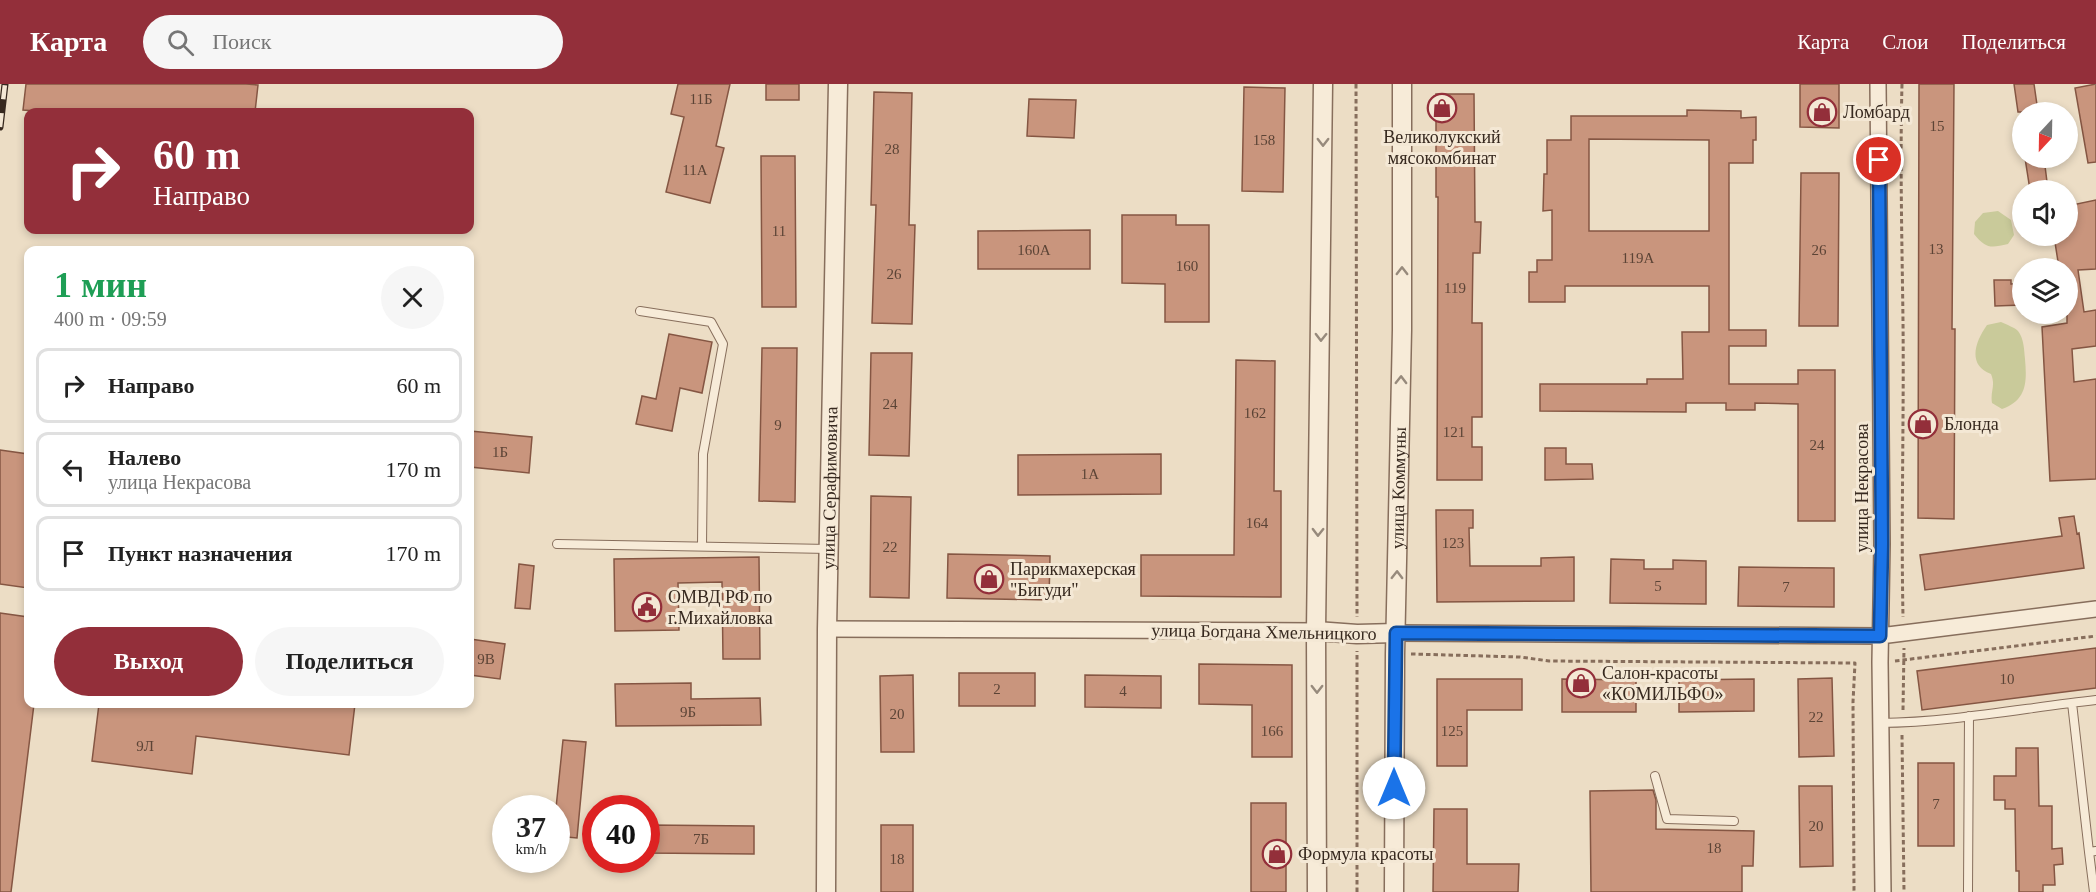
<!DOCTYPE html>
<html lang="ru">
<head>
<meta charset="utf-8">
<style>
	body { margin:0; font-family:"Times New Roman",serif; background:#f6f6f6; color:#222; height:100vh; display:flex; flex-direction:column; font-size:22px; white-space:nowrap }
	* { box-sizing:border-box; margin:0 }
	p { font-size:20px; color:#767676 }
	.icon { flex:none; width:33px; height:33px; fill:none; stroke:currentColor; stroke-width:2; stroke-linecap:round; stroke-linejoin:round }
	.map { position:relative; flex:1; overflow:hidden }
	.details { position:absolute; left:24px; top:162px; width:450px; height:462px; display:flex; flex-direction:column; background:#fff; border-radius:12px; box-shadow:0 3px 9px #0003 }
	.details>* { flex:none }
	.hud { position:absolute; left:24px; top:24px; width:450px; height:126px; border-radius:12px; box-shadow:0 3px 9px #0003; background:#932f3a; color:#fff; overflow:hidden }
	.needle { width:39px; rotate:202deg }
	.controls { position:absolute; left:2012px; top:18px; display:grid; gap:12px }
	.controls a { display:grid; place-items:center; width:66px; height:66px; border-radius:50%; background:#fff; box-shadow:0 3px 9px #0003; font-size:30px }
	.speed { position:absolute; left:492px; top:711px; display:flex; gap:12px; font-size:30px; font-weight:700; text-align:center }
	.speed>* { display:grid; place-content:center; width:78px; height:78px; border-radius:50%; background:#fff; box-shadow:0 3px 9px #0003; line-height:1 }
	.speed small { font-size:15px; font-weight:400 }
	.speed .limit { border:9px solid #d22; background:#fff; color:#111 }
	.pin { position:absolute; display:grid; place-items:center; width:51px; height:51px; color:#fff; margin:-26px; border:3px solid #fff; border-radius:50%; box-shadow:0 2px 6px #0007 }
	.me { position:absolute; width:66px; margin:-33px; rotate:0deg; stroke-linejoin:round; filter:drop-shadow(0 0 4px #0008) }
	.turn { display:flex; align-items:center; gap:21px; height:126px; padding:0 30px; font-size:27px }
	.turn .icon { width:78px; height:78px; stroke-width:2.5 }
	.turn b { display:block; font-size:42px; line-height:51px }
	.round { display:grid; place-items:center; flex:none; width:63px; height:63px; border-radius:32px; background:#f6f6f6 }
	.head { display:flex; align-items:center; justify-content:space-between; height:102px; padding:0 30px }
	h1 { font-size:36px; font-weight:700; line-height:45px; color:#1e9e55 }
	.primary-button { display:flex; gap:12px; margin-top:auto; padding:12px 30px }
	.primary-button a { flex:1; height:69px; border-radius:36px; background:#932f3a; color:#fff; font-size:24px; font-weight:700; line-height:69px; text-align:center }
	.primary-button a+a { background:#f6f6f6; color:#222 }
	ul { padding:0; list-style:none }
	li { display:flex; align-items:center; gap:18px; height:75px; margin:0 12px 9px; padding:0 18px; border:3px solid #e0e0e0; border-radius:12px }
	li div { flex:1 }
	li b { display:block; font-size:22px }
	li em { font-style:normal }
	header { display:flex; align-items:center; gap:36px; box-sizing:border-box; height:84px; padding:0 30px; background:#932f3a; color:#fff }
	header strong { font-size:28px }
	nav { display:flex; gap:33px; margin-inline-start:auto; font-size:21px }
	.search { width:420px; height:54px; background:#f6f6f6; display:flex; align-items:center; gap:15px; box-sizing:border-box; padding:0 21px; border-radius:33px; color:#767676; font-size:22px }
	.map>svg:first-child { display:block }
</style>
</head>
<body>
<header>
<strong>Карта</strong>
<div class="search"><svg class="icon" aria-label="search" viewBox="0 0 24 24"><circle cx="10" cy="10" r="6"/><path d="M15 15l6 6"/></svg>Поиск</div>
<nav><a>Карта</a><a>Слои</a><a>Поделиться</a></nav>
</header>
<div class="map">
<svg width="2096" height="808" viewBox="0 0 2096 808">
	<rect width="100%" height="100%" fill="#ecddc5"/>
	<path fill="#c9ca9a" d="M 1998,127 L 2011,136 L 2014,151 L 2008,160 C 1991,164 1986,165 1974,150 L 1975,138 L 1983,129 Z
		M 2001,238 C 2007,241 2014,243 2018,247 C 2024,255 2024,265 2025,275 C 2027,298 2027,316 2002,325 L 1992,319 C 1990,307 1996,302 1991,290 C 1967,281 1975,258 1987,241 Z"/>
	<path fill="#c9957d" stroke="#855643" stroke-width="1.5" fill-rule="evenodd" d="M 26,0 L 246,0 L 258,1 L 255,28 L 48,28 L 23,26 Z
		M 678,0 L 730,0 L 716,62 L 724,64 L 710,119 L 666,108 L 684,33 L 671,30 Z
		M 766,0 L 799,0 L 799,16 L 766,16 Z
		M 1800,0 L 1839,0 L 1839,44 L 1800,43 Z
		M 1919,0 L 1954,0 L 1952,245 L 1955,245 L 1954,435 L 1918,434 Z
		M 2014,0 L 2034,0 L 2038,28 L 2018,28 Z
		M 2096,0 L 2096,78 L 2088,79 L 2075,4 Z
		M 1244,3 L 1285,4 L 1283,108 L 1242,107 Z
		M 874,8 L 912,9 L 909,141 L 915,141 L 912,240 L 872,239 L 876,121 L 871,121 Z
		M 1436,10 L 1474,10 L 1475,138 L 1481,138 L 1480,169 L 1473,169 L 1472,239 L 1482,239 L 1482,333 L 1472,333 L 1472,363 L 1482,363 L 1482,396 L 1437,396 L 1438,113 L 1436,113 Z
		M 1029,15 L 1076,16 L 1074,54 L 1027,52 Z
		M 1687,26 L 1741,27 L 1741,34 L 1756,33 L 1756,56 L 1753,56 L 1753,79 L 1729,79 L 1729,246 L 1766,246 L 1766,262 L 1729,262 L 1729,300 L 1798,300 L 1798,286 L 1835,286 L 1835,437 L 1798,437 L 1798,320 L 1755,319 L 1755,326 L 1726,326 L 1726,319 L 1686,319 L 1686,328 L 1540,327 L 1540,300 L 1647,300 L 1647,295 L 1683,295 L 1682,248 L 1709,248 L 1709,202 L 1565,202 L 1565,218 L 1529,218 L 1529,188 L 1537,188 L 1537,176 L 1552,176 L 1552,126 L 1543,127 L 1544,90 L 1547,90 L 1547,56 L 1571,56 L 1571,32 L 1687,32 ZM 1589,55 L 1709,56 L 1709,147 L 1589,147 Z
		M 761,72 L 795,72 L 796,223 L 762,223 Z
		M 2025,74 L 2044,74 L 2048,106 L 2030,106 Z
		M 1801,89 L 1839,89 L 1838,242 L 1799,242 Z
		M 2096,116 L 2096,185 L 2078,186 L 2084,228 L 2096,226 L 2096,262 L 2072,265 L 2074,298 L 2096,295 L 2096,395 L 2050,397 L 2042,243 L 2067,239 L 2067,184 L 2059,184 L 2054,152 L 2067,152 L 2067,122 Z
		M 1122,131 L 1176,131 L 1176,141 L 1209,141 L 1209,238 L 1165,238 L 1165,200 L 1122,199 Z
		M 1090,146 L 1090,185 L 978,185 L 978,147 Z
		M 1994,196 L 2011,196 L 2011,200 L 2022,200 L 2022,221 L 1995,222 Z
		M 669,250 L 712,258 L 702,309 L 680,304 L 672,347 L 636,340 L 642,312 L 656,315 Z
		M 762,264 L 797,264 L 795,418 L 759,417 Z
		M 871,269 L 912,269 L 909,372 L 869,371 Z
		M 1236,276 L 1275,277 L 1274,407 L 1281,407 L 1281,513 L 1141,512 L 1141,471 L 1234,471 Z
		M 470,347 L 532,353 L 529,389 L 470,383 Z
		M 1545,364 L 1566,364 L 1566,380 L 1592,380 L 1593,395 L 1545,396 Z
		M 0,366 L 28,370 L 28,504 L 0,500 Z
		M 1161,370 L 1161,410 L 1018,411 L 1018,371 Z
		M 871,412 L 911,413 L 909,514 L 870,513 Z
		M 1436,426 L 1473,426 L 1473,444 L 1469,444 L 1470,482 L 1541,482 L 1541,474 L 1574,473 L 1574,517 L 1437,518 Z
		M 2074,432 L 2077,450 L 2079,449 L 2084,484 L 1925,506 L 1920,471 L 2062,452 L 2059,434 Z
		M 948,470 L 1050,472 L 1049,516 L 947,514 Z
		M 759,473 L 760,575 L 723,575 L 722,498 L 678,499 L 679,546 L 615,547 L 614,475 Z
		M 1611,475 L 1644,476 L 1644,485 L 1673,485 L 1673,476 L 1706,477 L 1706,520 L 1610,519 Z
		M 519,480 L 534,482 L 530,525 L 515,524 Z
		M 1739,483 L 1834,484 L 1834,523 L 1738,522 Z
		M 0,529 L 28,533 L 28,620 L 34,620 L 11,808 L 0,808 Z
		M 470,555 L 505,560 L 500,595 L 470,591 Z
		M 2096,564 L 2096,604 L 1922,626 L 1917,587 Z
		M 1199,580 L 1292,581 L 1292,673 L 1252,673 L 1252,621 L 1199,620 Z
		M 959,589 L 1035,589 L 1035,622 L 959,622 Z
		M 913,591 L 914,668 L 881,668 L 880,592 Z
		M 1085,591 L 1161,592 L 1161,624 L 1085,623 Z
		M 1832,594 L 1834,672 L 1799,673 L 1798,595 Z
		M 1437,595 L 1522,595 L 1522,626 L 1467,626 L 1467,682 L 1437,682 Z
		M 1562,595 L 1636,596 L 1636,628 L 1562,628 Z
		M 1754,595 L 1754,627 L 1679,628 L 1679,596 Z
		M 691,599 L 691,615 L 760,614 L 761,641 L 616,642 L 615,600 Z
		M 99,620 L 355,620 L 349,671 L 196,652 L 192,690 L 92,677 Z
		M 563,656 L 586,658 L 577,754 L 556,752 L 556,724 Z
		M 2016,664 L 2038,664 L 2039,722 L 2052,722 L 2052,765 L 2062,764 L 2063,780 L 2054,781 L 2055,801 L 2043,801 L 2043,808 L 2019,808 L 2019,787 L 2016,787 L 2015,725 L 2005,725 L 2005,716 L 1994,716 L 1994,692 L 2016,692 Z
		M 1918,679 L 1954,679 L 1954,762 L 1918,762 Z
		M 1799,702 L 1832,702 L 1833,782 L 1800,783 Z
		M 1653,706 L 1656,716 L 1656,745 L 1754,747 L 1753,782 L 1742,782 L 1742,808 L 1591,808 L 1590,707 Z
		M 1251,719 L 1286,719 L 1286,808 L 1251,808 Z
		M 1434,725 L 1467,725 L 1467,780 L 1519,780 L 1518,808 L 1433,808 Z
		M 647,741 L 754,742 L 754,770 L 647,769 Z
		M 881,741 L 913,741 L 913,808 L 881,808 Z"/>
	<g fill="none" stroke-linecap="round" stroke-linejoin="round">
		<g stroke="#876e5c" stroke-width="10">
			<path id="service" d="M 640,227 L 711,238 L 723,260 L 703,370 L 702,462
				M 557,460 L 829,465
				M 2072,619 L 2089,768 L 2096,767
				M 1880,639 C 1953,638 2024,624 2096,616
				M 1655,692 L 1667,735 L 1734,737
				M 2089,768 L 2094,808
				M 1968,808 L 1969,632"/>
		</g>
		<g stroke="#876e5c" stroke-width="18">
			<path id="minor" d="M 1878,0 L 1882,460 L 1880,578 L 1883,808
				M 827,545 L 1316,547
				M 1396,549 L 1880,552 L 2096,525"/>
		</g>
		<g stroke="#876e5c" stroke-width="21">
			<g id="tertiary">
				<path d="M 1316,547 L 1357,550 L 1396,549"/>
				<path id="s1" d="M 826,808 L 827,545 L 838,0"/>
				<path d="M 1317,808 L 1316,547 L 1323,0"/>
				<path id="s2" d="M 1394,808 L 1395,570 L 1402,246 L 1402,0"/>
			</g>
		</g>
		<path stroke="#876e5c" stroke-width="3" stroke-dasharray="4.5 3" stroke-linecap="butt" d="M 1356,0 L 1357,533
			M 1902,0 C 1900,79 1902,158 1903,237 C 1904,336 1901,434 1903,533
			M 2095,1 L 2096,0
			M 1411,570 L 1520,573 L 1549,577 L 1855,579 L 1853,618 L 1854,808
			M 1895,577 L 2096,552
			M 1903,626 L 1904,564
			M 1902,651 L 1904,808
			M 1357,808 L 1357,567"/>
		<use href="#service" stroke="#f7ebd8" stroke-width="8"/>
		<use href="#minor" stroke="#f7ebd8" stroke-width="15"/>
		<use href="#tertiary" stroke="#f7ebd8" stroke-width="18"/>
		<g stroke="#37291f" stroke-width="7">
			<path id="rail" d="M 0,43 L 5,0"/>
		</g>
		<use href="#rail" stroke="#f4e8d5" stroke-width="4.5" stroke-dasharray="14" stroke-linecap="butt"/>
	</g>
	<defs><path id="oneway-chevron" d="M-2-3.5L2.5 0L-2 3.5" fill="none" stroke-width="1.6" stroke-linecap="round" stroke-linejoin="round" transform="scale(1.5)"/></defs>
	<g stroke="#978a7c">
		<use href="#oneway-chevron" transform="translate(1323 58) rotate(90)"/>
		<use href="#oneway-chevron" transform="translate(1402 187) rotate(-90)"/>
		<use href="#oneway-chevron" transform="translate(1321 253) rotate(91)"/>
		<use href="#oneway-chevron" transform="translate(1401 296) rotate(-89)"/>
		<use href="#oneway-chevron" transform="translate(1318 448) rotate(91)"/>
		<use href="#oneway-chevron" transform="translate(1397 491) rotate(-89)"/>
		<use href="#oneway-chevron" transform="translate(1317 605) rotate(90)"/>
	</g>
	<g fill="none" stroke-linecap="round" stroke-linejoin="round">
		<g stroke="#114b97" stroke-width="15">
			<path id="route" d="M 1394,704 L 1396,549 L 1880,552 L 1882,460 L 1879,76"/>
		</g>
		<use href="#route" stroke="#1a73e8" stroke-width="10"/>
	</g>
	<defs>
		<g id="shop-ring" transform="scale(1.5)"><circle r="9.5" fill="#f4e8d5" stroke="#932f3a" stroke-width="1.5"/><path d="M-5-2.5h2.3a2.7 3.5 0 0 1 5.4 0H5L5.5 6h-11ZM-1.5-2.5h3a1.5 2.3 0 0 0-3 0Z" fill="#932f3a"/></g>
		<g id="civic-ring" transform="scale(1.5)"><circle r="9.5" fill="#f4e8d5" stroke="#932f3a" stroke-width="1.5"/><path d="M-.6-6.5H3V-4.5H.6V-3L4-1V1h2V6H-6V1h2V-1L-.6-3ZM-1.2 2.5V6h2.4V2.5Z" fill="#932f3a"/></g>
	</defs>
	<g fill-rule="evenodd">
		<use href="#shop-ring" x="1442" y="24"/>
		<use href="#shop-ring" x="1822" y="28"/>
		<use href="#shop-ring" x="1923" y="340"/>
		<use href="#shop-ring" x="989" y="495"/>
		<use href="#civic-ring" x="647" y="523"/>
		<use href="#shop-ring" x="1581" y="599"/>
		<use href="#shop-ring" x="1277" y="770"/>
	</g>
	<g text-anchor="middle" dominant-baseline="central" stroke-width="6" stroke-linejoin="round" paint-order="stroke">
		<g font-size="15" fill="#5c4436">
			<text x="701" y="15">11Б</text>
			<text x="1937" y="42">15</text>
			<text x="1264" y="56">158</text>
			<text x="892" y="65">28</text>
			<text x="695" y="86">11А</text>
			<text x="779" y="147">11</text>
			<text x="1936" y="165">13</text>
			<text x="1034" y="166">160А</text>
			<text x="1819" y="166">26</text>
			<text x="1638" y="174">119А</text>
			<text x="1187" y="182">160</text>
			<text x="894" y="190">26</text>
			<text x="1455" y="204">119</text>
			<text x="890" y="320">24</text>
			<text x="1255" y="329">162</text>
			<text x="778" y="341">9</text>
			<text x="1454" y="348">121</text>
			<text x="1817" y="361">24</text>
			<text x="500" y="368">1Б</text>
			<text x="1090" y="390">1А</text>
			<text x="1257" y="439">164</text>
			<text x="1453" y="459">123</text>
			<text x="890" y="463">22</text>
			<text x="1658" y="502">5</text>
			<text x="1786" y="503">7</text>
			<text x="486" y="575">9В</text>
			<text x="2007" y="595">10</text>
			<text x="997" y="605">2</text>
			<text x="1123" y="607">4</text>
			<text x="688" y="628">9Б</text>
			<text x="897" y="630">20</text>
			<text x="1816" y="633">22</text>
			<text x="1272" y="647">166</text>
			<text x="1452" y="647">125</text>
			<text x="145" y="662">9Л</text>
			<text x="1936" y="720">7</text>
			<text x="1816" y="742">20</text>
			<text x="701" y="755">7Б</text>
			<text x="1714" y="764">18</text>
			<text x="897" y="775">18</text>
		</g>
		<g font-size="18" fill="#37291f" stroke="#f4e8d5" text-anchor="start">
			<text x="1843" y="28">Ломбард</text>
			<text x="1442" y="53" text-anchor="middle">Великолукский<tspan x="1442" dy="21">мясокомбинат</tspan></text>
			<text x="1944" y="340">Блонда</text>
			<text x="1010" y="485">Парикмахерская<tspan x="1010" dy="21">"Бигуди"</tspan></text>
			<text x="668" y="513">ОМВД РФ по<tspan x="668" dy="21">г.Михайловка</tspan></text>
			<text x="1602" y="589">Салон-красоты<tspan x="1602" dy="21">«КОМИЛЬФО»</tspan></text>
			<text x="1298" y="770">Формула красоты</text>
		</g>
		<g font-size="18" fill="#37291f" stroke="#f4e8d5">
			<text stroke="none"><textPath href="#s1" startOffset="404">улица Серафимовича</textPath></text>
			<text stroke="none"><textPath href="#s2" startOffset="404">улица Коммуны</textPath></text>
			<text transform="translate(1862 404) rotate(-90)">улица Некрасова</text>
			<text transform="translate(1264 548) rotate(1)">улица Богдана Хмельницкого</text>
		</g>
	</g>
</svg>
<div class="controls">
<a><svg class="needle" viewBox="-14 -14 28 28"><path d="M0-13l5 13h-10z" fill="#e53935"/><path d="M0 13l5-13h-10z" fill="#767676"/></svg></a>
<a><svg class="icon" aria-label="sound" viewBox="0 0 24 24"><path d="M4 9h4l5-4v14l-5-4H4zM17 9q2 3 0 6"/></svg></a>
<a><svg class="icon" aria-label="layers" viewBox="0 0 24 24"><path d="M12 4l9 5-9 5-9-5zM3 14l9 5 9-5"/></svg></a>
</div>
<div class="speed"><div>37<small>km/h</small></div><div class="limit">40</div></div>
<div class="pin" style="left:1879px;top:76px;background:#d93025"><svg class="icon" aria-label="arrive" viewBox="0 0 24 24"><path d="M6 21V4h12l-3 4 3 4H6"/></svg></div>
<svg class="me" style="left:1394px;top:704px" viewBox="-20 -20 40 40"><circle r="19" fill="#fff"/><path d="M0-13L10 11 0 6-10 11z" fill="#1a73e8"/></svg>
<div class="hud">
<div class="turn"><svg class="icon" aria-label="right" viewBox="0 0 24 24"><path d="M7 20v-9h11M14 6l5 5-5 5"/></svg><div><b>60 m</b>Направо</div></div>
</div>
<section class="details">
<div class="head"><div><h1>1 мин</h1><p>400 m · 09:59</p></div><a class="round"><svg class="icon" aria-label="close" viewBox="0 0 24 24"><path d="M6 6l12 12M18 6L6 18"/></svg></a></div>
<ul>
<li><svg class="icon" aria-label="right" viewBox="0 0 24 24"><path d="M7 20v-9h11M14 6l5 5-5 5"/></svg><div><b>Направо</b></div><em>60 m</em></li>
<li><svg class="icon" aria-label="left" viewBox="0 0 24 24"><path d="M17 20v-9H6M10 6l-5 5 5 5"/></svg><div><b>Налево</b><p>улица Некрасова</p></div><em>170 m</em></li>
<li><svg class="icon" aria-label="arrive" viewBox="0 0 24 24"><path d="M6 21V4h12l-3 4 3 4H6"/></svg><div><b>Пункт назначения</b></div><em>170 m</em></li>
</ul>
<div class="primary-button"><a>Выход</a><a>Поделиться</a></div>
</section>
</div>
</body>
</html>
